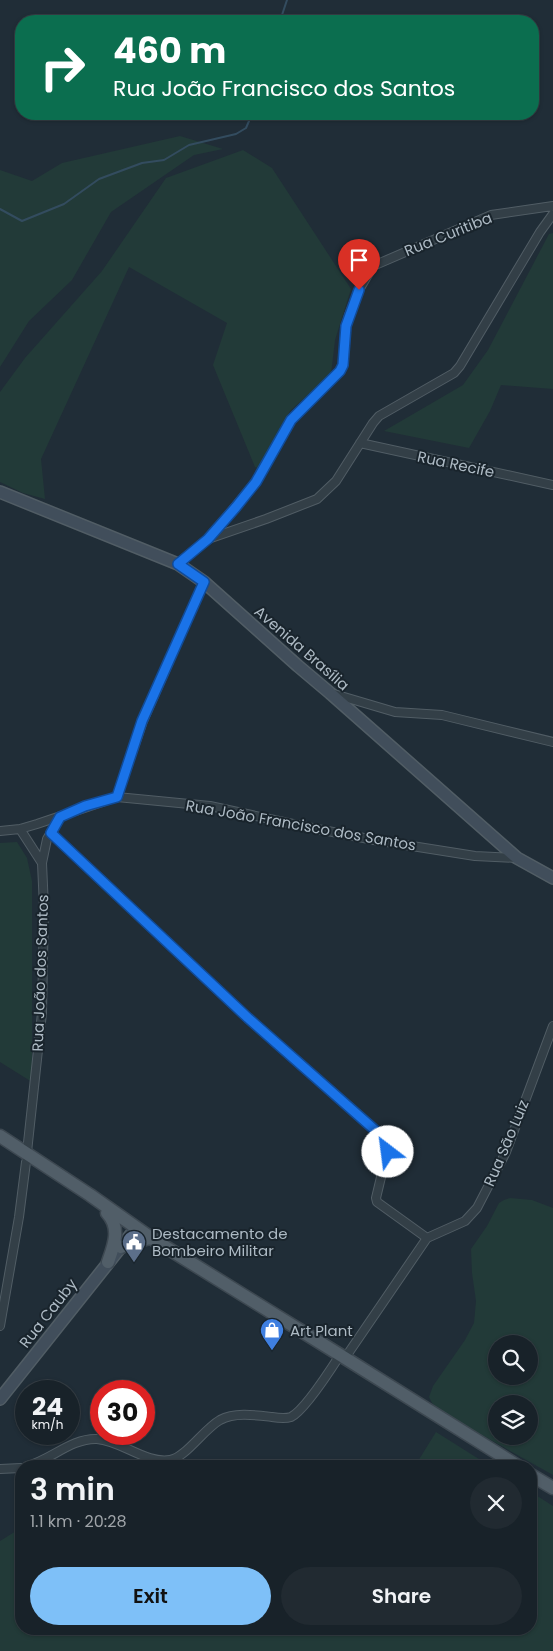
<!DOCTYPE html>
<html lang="en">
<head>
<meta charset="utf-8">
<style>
	body { margin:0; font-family:Poppins,sans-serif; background:#212a31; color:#f1f3f6; height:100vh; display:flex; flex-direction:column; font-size:19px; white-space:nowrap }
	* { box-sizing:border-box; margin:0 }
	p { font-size:16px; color:#9fa4a8 }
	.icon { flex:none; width:28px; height:28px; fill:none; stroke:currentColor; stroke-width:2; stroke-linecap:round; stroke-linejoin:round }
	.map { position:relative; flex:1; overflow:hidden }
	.panel { position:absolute; left:15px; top:1460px; width:522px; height:175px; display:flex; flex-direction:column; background:#182229; border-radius:20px; box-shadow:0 1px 4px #0004,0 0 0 1px #363f46 }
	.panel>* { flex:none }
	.guide { position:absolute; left:15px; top:15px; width:524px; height:105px; border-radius:20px; box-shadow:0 1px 4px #0004,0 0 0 1px #363f46; background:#0b6e4f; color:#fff; overflow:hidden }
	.controls { position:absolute; left:488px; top:1335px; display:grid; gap:10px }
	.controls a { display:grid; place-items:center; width:50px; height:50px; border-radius:50%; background:#182229; box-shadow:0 1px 4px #0004,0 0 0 1px #363f46; font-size:25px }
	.speed { position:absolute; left:15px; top:1380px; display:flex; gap:10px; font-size:25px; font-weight:700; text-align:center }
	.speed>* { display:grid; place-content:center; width:65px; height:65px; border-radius:50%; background:#182229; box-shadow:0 1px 4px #0004,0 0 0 1px #363f46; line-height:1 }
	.speed small { font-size:12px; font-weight:400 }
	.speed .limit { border:8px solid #d22; background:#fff; color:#111 }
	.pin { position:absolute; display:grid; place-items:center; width:42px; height:42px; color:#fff; margin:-51px -21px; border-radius:50% 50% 50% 0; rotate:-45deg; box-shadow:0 0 5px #0007 }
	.pin .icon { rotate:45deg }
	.me { position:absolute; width:55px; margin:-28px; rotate:330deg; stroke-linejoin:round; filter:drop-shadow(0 0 4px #0008) }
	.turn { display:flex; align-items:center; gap:18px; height:105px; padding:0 15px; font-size:22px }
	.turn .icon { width:65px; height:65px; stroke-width:2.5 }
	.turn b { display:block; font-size:35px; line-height:42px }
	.round { display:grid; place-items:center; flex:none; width:52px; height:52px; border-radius:26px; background:#212a31 }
	.summary { display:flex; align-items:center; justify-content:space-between; height:85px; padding:0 15px }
	h1 { font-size:30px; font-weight:600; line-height:38px }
	.button { display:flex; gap:10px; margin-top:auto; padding:10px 15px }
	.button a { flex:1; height:58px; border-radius:30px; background:#7ec0f8; color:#111; font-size:20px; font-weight:600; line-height:58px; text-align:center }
	.button a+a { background:#212a31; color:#f1f3f6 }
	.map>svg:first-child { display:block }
</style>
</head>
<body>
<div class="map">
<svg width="553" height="1651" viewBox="0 0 553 1651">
	<rect width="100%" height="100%" fill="#202d37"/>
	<path fill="#223a38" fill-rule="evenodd" d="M 180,136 L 223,149 L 194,155 L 111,212 L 72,280 L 29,321 L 0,367 L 0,170 L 32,181 L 62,163 Z
		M 243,150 L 272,168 L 351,289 L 335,340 L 331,374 L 290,411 L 260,469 L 255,467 L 213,365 L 227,323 L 129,267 L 41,459 L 45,499 L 23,493 L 0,482 L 0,392 L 25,358 L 102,271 L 166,178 Z
		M 553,233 L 553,389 L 501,385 L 490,411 L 469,448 L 384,431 L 463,385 L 488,350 L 549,234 Z
		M 17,842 L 27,858 L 32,881 L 32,1082 L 0,1062 L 0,843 Z
		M 510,1198 L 532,1200 L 553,1208 L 553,1475 L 441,1412 L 432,1403 L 429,1397 L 433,1386 L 465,1340 L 474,1323 L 476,1301 L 472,1273 L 471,1249 L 487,1226 L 499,1203 L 504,1200 ZM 496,1344 L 529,1344 L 529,1376 L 496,1376 ZM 496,1404 L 529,1404 L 529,1436 L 496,1436 Z
		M 436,1432 L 490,1466 L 415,1466 Z
		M 531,1492 L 553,1506 L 553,1651 L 0,1651 L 0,1541 L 21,1528 L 21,1629 L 531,1629 Z"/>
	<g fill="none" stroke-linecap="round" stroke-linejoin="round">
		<path stroke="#334c5f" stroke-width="2" d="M 280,21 L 287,0
			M 0,209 L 22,221 L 64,204 L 99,179 L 142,163 L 164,160 L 189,145 L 236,134 L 246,128 L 252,114"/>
		<g stroke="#515d65" stroke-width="10">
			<path id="street" d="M 360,443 L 553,485
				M 208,539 L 256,482 L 291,420 L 340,371 L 343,365 L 346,326 L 349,315 L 359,290 L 373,266 L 491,215 L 553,206
				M 178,564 L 208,539 L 266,519 L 317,499 L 336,481 L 373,423 L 379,416 L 454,373 L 460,366 L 540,232 L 553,214
				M 334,694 L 395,712 L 442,715 L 553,742
				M 117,797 L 143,721 L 204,582
				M 20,829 L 42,863 L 44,908 L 42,1013 L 27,1152
				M 0,831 L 20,829 L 37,824 L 117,797 L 210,806 L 307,827 L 374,840 L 475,856 L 517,858
				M 51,833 L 248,1018 L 384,1138 L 388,1148 L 376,1198 L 377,1202 L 427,1238
				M 42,863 L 47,839 L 60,817
				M 0,1326 L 19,1217 L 26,1162
				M 345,1358 L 427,1238 L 465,1221 L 477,1208 L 506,1152 L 553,1026
				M 27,1466 C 51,1460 71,1438 97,1439 C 122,1441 146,1464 170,1460 C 185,1458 204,1429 220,1420 C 235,1412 255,1415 272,1417 C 278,1418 285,1419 291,1417 C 305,1410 331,1369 340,1355
				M 0,1469 L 21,1468"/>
		</g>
		<g stroke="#515d65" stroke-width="14">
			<path id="secondary" d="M 0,492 L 178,564 L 204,582 L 298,666 L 330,693 L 517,858 L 553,878
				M 0,1399 L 136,1228"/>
		</g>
		<g stroke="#3d4851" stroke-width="15">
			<path id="primary" d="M 0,1136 L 90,1195 L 151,1238 L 345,1358 L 518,1466
				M 107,1213 C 121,1228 114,1245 108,1262
				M 121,1247 L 137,1241 L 151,1238
				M 531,1475 L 553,1488"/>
		</g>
		<use href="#street" stroke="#333f47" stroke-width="8"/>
		<use href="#secondary" stroke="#414e5b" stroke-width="11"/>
		<use href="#primary" stroke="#515e68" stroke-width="12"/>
	</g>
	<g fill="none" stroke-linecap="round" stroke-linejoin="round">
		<g stroke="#114b97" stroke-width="12">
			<path id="route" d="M 359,290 L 346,326 L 343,365 L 340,371 L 291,420 L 256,482 L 236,507 L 208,539 L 178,564 L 204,582 L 142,721 L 117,797 L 85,806 L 60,817 L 51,833 L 248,1018 L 384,1138 L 388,1145 L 388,1152"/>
		</g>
		<use href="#route" stroke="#1a73e8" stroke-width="9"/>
	</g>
	<defs>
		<g id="civic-pin" transform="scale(1.25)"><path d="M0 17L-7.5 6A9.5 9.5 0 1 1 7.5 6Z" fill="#5c6f8a" stroke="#19242c"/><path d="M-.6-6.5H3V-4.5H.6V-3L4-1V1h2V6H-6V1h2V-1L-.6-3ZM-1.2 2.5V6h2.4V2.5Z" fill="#fff"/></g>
		<g id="shop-pin" transform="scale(1.25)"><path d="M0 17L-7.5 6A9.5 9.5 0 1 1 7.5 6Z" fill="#3f7fe0" stroke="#19242c"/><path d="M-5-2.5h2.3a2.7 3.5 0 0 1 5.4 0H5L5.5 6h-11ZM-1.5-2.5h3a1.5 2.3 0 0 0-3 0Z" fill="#fff"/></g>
	</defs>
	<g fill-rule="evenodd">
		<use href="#civic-pin" x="134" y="1242"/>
		<use href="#shop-pin" x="272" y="1330"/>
	</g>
	<g text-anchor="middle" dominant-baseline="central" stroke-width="4" stroke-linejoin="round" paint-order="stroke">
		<g font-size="15" fill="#adbac4" stroke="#19242c">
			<text transform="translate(448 234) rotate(-22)">Rua Curitiba</text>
			<text transform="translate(456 464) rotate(12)">Rua Recife</text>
			<text transform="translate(302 648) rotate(41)">Avenida Brasília</text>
			<text transform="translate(301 825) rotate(10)">Rua João Francisco dos Santos</text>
			<text transform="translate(40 973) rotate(-88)">Rua João dos Santos</text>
			<text transform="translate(506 1143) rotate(-67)">Rua São Luiz</text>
			<text transform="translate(48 1313) rotate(-52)">Rua Cauby</text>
		</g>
		<g font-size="15" fill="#adbac4" stroke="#19242c" text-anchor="start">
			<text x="152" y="1233">Destacamento de<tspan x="152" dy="17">Bombeiro Militar</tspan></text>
			<text x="290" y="1330">Art Plant</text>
		</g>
	</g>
</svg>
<div class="controls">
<a><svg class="icon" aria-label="search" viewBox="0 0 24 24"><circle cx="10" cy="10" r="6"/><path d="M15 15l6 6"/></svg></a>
<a><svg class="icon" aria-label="layers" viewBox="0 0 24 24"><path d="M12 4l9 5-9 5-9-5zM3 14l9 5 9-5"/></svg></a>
</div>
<div class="speed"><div>24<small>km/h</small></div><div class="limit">30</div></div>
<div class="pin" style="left:359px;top:290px;background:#d93025"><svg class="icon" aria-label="arrive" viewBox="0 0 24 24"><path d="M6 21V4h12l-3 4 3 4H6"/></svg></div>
<svg class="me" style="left:388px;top:1152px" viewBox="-20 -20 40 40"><circle r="19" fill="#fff"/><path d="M0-13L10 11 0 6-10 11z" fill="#1a73e8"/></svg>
<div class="guide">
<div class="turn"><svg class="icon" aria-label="right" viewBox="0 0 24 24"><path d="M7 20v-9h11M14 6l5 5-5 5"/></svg><div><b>460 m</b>Rua João Francisco dos Santos</div></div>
</div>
<section class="panel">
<div class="summary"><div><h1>3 min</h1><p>1.1 km · 20:28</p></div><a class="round"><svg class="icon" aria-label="close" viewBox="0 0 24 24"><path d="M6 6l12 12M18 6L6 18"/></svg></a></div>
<div class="button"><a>Exit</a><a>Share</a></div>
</section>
</div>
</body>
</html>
